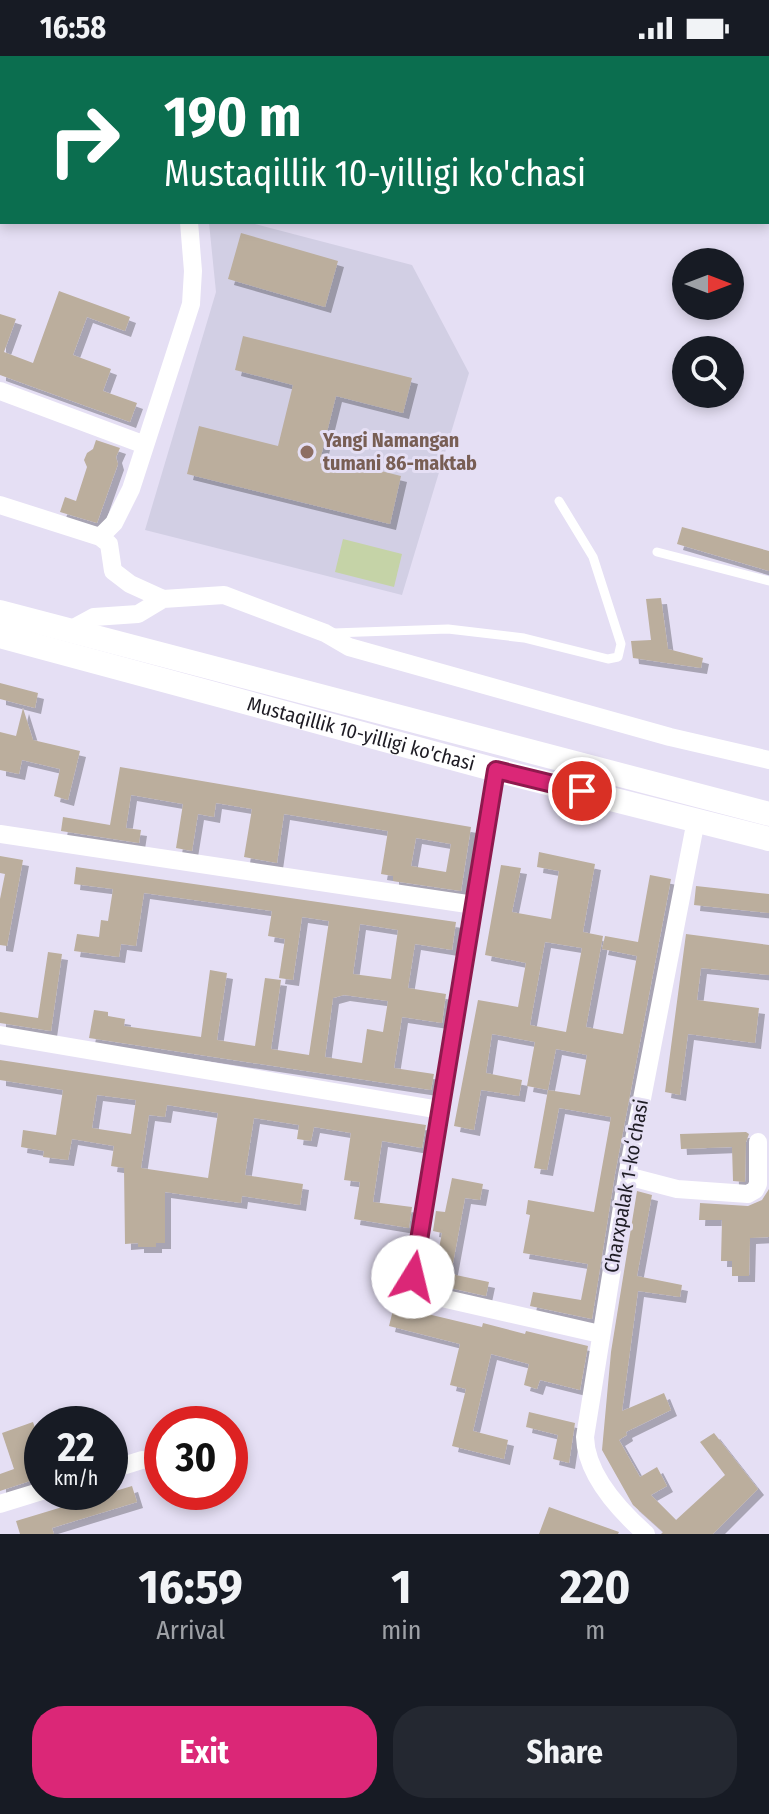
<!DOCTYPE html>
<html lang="en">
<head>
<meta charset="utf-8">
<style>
	body { margin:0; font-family:"Fira Sans Condensed",sans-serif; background:#242831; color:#f1f3f6; height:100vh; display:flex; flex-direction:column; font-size:30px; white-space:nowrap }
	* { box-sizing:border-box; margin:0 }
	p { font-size:26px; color:#9ea1a6 }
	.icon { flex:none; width:44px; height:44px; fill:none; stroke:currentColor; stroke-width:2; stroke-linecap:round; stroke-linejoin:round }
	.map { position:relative; height:1478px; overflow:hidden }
	.details { display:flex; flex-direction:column; background:#171b24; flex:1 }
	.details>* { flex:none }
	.hud { position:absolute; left:0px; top:0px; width:770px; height:168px; box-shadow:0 4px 12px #0003; background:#0b6e4f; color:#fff; overflow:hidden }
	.needle { width:52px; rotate:90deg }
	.controls { position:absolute; left:672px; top:192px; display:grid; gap:16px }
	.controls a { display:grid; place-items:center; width:72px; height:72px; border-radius:50%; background:#171b24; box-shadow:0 4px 12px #0003; font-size:40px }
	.speed { position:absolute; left:24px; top:1350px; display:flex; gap:16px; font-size:40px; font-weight:700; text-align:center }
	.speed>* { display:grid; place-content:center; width:104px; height:104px; border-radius:50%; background:#171b24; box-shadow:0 4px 12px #0003; line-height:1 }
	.speed small { font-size:20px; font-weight:400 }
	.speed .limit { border:12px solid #d22; background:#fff; color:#111 }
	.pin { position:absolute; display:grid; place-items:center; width:68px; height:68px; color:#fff; margin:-34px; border:4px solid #fff; border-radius:50%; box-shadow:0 2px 8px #0007 }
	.me { position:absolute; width:88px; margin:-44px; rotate:9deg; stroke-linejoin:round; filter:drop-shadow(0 0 6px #0008) }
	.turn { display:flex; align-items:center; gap:28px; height:168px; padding:0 32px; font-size:36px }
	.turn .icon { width:104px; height:104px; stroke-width:2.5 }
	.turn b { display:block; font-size:56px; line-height:68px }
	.eta { display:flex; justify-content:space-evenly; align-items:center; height:136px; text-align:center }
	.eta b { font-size:48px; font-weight:700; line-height:56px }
	.button { display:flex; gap:16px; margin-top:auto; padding:16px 32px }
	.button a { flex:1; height:92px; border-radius:32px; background:#db2777; color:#fff; font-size:32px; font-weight:700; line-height:92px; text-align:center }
	.button a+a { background:#242831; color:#f1f3f6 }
	.status { display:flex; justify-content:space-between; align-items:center; height:56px; padding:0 40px; background:#171b24; direction:ltr }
	.status svg { height:22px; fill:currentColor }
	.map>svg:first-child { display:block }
</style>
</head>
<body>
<div class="status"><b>16:58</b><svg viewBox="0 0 49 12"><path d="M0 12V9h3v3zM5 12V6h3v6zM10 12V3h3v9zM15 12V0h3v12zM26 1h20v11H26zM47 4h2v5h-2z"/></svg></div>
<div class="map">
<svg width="769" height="1478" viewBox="0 0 769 1478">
	<defs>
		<filter id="shadow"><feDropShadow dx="6" dy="6" stdDeviation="0" flood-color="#0004"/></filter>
	</defs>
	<rect width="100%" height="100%" fill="#e5dff4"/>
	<path fill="#d2cfe4" d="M 247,166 L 412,209 L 469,317 L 402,539 L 145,474 L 216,236 L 209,167 Z"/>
	<path fill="#c5d3a7" d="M 343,483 L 402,498 L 394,531 L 335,516 Z"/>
	<path fill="#bbae9d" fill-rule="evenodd" filter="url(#shadow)" d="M 241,177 L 338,205 L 325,251 L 228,223 Z
		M 59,235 L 130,261 L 125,275 L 87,261 L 73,299 L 111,313 L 103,335 L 137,347 L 130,366 L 0,319 L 0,258 L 16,263 L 4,296 L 33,307 Z
		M 243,280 L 412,322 L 403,357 L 336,340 L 321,400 L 401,420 L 390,468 L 187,418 L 199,370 L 278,390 L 293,329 L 235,314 Z
		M 96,384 L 120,392 L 116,401 L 118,408 L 97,467 L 60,456 L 65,441 L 76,445 L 87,411 L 84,404 L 87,397 L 93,393 Z
		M 682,471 L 769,495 L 769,515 L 677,488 Z
		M 661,542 L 668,593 L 703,602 L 701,612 L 633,602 L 631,585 L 651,584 L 646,543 Z
		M 0,627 L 38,637 L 35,652 L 0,643 Z
		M 23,652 L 33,684 L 80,695 L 68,744 L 54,740 L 60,713 L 22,704 L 19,718 L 0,714 L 0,676 L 16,680 Z
		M 120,711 L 471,771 L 461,835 L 393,825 L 393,820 L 381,818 L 388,775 L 284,758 L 277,807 L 244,801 L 252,753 L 216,747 L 214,761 L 198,758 L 192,795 L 176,792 L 183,748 L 131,739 L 126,772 L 141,774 L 139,787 L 61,775 L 63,761 L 110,769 ZM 416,782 L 451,788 L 446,816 L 411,810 Z
		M 539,796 L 595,808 L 583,876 L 603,880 L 586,971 L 623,978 L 637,900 L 602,893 L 605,880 L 638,886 L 650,819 L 671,823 L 615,1118 L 592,1263 L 530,1250 L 533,1236 L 581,1244 L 588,1208 L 523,1197 L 530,1159 L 526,1158 L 528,1144 L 594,1156 L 611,1061 L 559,1052 L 547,1114 L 534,1112 L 548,1034 L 527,1030 L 535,986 L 492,978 L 486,1017 L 522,1024 L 519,1040 L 481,1034 L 474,1074 L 454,1070 L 478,944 L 518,951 L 526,907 L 485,899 L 501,809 L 521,812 L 512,856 L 551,863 L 559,815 L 537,811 ZM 545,886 L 582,892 L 566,976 L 530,969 ZM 556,993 L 587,999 L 580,1039 L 548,1034 Z
		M 0,800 L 23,804 L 7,890 L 0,889 L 0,843 L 5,818 L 0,817 Z
		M 76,811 L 456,866 L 452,894 L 415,888 L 408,932 L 446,938 L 442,967 L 402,961 L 396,999 L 394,1012 L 434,1018 L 431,1034 L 89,982 L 94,954 L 108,956 L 108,960 L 125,963 L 124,970 L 201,981 L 210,914 L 227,917 L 217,984 L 255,990 L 265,922 L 281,924 L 271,993 L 309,999 L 329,865 L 302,861 L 293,924 L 279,922 L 285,883 L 268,880 L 272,855 L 144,837 L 136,890 L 121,888 L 119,901 L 74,895 L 77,878 L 99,881 L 101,864 L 108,865 L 113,833 L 74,828 ZM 360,868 L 398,874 L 391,923 L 353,918 ZM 344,939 L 388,945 L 383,976 L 367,973 L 362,1007 L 325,1001 L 333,942 Z
		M 696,830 L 769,838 L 769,857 L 694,849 Z
		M 686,878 L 769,889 L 769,919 L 701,912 L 697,944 L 759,952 L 755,987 L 688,978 L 680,1039 L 665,1036 Z
		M 48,896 L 62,898 L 51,975 L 0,967 L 0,956 L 38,962 Z
		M 0,1004 L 426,1069 L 422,1092 L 382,1085 L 373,1146 L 412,1151 L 409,1172 L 354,1163 L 360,1126 L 344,1124 L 351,1077 L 314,1071 L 311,1085 L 297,1083 L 299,1069 L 254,1062 L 245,1119 L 303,1128 L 300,1149 L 242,1140 L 241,1147 L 165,1136 L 165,1187 L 156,1187 L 156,1191 L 138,1191 L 138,1187 L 125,1188 L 124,1112 L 111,1110 L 114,1090 L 72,1083 L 68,1104 L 43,1101 L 44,1095 L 21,1091 L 23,1074 L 56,1079 L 63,1034 L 0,1024 ZM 97,1039 L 136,1044 L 131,1078 L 92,1072 ZM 167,1049 L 218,1057 L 208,1122 L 141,1112 L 149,1059 L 165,1061 Z
		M 746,1076 L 749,1078 L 746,1086 L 745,1126 L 733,1125 L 732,1091 L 681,1093 L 680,1078 Z
		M 452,1122 L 483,1128 L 480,1144 L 465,1142 L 451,1218 L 489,1226 L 486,1240 L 432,1228 L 442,1177 L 433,1175 L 436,1155 L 445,1156 Z
		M 769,1133 L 769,1181 L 750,1182 L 749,1220 L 732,1220 L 732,1205 L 721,1205 L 722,1164 L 699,1164 L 700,1147 L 748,1150 L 762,1144 Z
		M 637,1135 L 652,1139 L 637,1220 L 682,1229 L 680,1241 L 638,1235 L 622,1355 L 664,1337 L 671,1354 L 626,1376 L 627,1379 L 619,1384 L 640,1421 L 657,1411 L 667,1430 L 651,1439 L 676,1464 L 725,1419 L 700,1386 L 714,1377 L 758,1433 L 713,1478 L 661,1478 L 663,1476 L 633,1449 L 602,1394 L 611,1296 Z
		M 394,1250 L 482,1271 L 483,1267 L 525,1278 L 526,1275 L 588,1290 L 580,1334 L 540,1324 L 537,1333 L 524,1329 L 529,1308 L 491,1298 L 473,1375 L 508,1384 L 504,1403 L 452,1390 L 466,1333 L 450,1329 L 460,1288 L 389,1270 Z
		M 529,1356 L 575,1367 L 569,1407 L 553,1403 L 558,1379 L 526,1371 Z
		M 33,1366 L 42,1392 L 42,1421 L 0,1435 L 0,1418 L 14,1413 L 2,1377 Z
		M 132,1430 L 137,1446 L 52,1472 L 54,1478 L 20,1478 L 16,1465 Z
		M 549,1451 L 619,1476 L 618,1478 L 539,1478 Z"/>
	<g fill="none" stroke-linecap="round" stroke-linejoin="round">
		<path stroke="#fff" stroke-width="9" d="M 657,496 L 769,525
			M 333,577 L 448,573 L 524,582 L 608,603 L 618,601 L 621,588 L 593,501 L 559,445"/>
		<path stroke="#fff" stroke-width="18" d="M 170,0 L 170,2
			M 0,335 L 145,389
			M 0,449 L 100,481 L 109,488 L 113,515 L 130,528 L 163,543 L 224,539 L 325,577 L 349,591 L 670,681 L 769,704
			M 100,481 L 114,467 L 131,433 L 191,248 L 193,215 L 189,166
			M 70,574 L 94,561 L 138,558 L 163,543
			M 496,714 L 413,1221 L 415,1232 L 424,1238 L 600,1278
			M 0,778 L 474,849
			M 0,979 L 440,1054
			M 627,1120 L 677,1133 L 748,1138 L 755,1134 L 758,1128 L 758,1086
			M 110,1414 L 142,1404
			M 0,1448 L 42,1435
			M 646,1478 C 619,1454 586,1418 585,1381 L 627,1120 L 696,764"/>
		<g stroke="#fff" stroke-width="24">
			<path d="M 0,556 L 769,758"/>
			<path id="s1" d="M 0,580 L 496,714 L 769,783"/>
		</g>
	</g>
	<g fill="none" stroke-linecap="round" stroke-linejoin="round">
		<g stroke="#8e194d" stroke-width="20">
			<path id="route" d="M 413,1221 L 496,714 L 582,735"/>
		</g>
		<use href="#route" stroke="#db2777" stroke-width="14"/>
	</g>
	<circle fill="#8d6e63" stroke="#e5dff4" stroke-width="3" cx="307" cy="396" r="8"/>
	<g text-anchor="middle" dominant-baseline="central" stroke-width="6" stroke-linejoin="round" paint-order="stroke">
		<g font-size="20" font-weight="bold" fill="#785e54" stroke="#e5dff4" text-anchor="start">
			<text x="323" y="384">Yangi Namangan<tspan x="323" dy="23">tumani 86-maktab</tspan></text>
		</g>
		<g font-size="20" fill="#1e1c24" stroke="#e5dff4">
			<text stroke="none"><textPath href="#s1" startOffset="374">Mustaqillik 10-yilligi ko'chasi</textPath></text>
			<text transform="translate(626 1130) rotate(-80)">Charxpalak 1-koʻchasi</text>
		</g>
	</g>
</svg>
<div class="controls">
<a><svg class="needle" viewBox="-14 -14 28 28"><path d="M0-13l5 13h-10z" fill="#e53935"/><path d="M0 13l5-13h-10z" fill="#9ea1a6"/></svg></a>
<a><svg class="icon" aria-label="search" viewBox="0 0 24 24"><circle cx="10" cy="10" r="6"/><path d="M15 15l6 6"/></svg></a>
</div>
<div class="speed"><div>22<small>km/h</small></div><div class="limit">30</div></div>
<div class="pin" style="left:582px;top:735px;background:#d93025"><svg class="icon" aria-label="arrive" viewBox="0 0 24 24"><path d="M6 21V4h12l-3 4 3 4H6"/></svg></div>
<svg class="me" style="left:413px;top:1221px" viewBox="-20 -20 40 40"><circle r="19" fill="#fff"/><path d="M0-13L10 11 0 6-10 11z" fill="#db2777"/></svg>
<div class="hud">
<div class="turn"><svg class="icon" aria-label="right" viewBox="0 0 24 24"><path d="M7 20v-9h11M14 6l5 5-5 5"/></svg><div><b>190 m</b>Mustaqillik 10-yilligi ko'chasi</div></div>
</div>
</div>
<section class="details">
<div class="eta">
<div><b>16:59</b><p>Arrival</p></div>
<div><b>1</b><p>min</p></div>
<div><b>220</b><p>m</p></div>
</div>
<div class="button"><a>Exit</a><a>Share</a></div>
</section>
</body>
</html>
